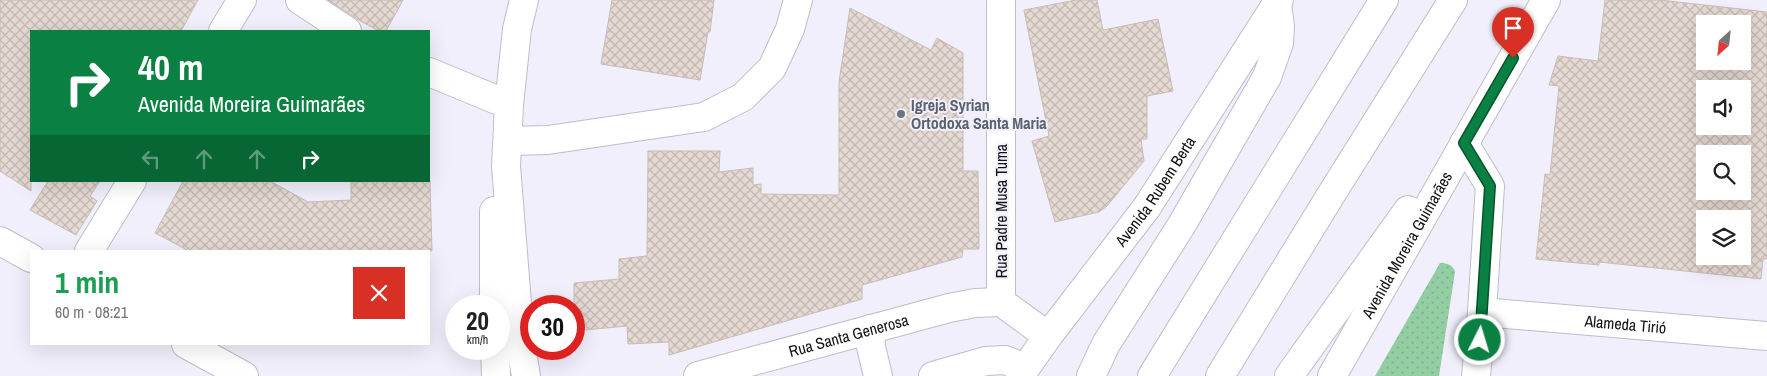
<!DOCTYPE html>
<html lang="pt">
<head>
<meta charset="utf-8">
<style>
	body { margin:0; font-family:"Archivo Narrow",sans-serif; background:#f6f6f6; color:#202124; height:100vh; display:flex; flex-direction:column; font-size:19px; white-space:nowrap }
	* { box-sizing:border-box; margin:0 }
	p { font-size:16px; color:#757577 }
	.icon { flex:none; width:28px; height:28px; fill:none; stroke:currentColor; stroke-width:2; stroke-linecap:round; stroke-linejoin:round }
	.map { position:relative; flex:1; overflow:hidden }
	.panel { position:absolute; left:30px; top:250px; width:400px; height:95px; display:flex; flex-direction:column; background:#fff; border-radius:0px; box-shadow:0 5px 20px #0002 }
	.panel>* { flex:none }
	.banner { position:absolute; left:30px; top:30px; width:400px; height:152px; border-radius:0px; box-shadow:0 5px 20px #0002; background:#0b8043; color:#fff; overflow:hidden }
	.needle { width:32px; rotate:207deg }
	.controls { position:absolute; left:1696px; top:15px; display:grid; gap:10px }
	.controls a { display:grid; place-items:center; width:55px; height:55px; border-radius:0px; background:#fff; box-shadow:0 5px 20px #0002; font-size:25px }
	.speed { position:absolute; left:445px; top:295px; display:flex; gap:10px; font-size:25px; font-weight:700; text-align:center }
	.speed>* { display:grid; place-content:center; width:65px; height:65px; border-radius:50%; background:#fff; box-shadow:0 5px 20px #0002; line-height:1 }
	.speed small { font-size:12px; font-weight:400 }
	.speed .limit { border:8px solid #d22; background:#fff; color:#111 }
	.pin { position:absolute; display:grid; place-items:center; width:42px; height:42px; color:#fff; margin:-51px -21px; border-radius:50% 50% 50% 0; rotate:-45deg; box-shadow:0 0 5px #0007 }
	.pin .icon { rotate:45deg }
	.me { position:absolute; width:55px; margin:-28px; rotate:5deg; stroke-linejoin:round; filter:drop-shadow(0 0 4px #0008) }
	.turn { display:flex; align-items:center; gap:18px; height:105px; padding:0 25px; font-size:22px }
	.turn .icon { width:65px; height:65px; stroke-width:2.5 }
	.turn b { display:block; font-size:35px; line-height:42px }
	.lanes { display:flex; align-items:center; height:48px; padding:0 25px; background:#0003; justify-content:center; gap:25px; direction:ltr }
	.lanes .off { opacity:.35 }
	.round { display:grid; place-items:center; flex:none; width:52px; height:52px; border-radius:0px; background:#f6f6f6 }
	.head { display:flex; align-items:center; justify-content:space-between; height:85px; padding:0 25px }
	h1 { font-size:30px; font-weight:700; line-height:38px; color:#1e9e55 }
	.map>svg:first-child { display:block }
</style>
</head>
<body>
<div class="map">
<svg width="1767" height="376" viewBox="0 0 1767 376">
	<defs>
		<pattern id="park-dots" width="8" height="8" patternUnits="userSpaceOnUse" patternTransform="scale(1.25)"><rect width="8" height="8" fill="#92cea2"/><path d="M2 2h.1M6 6h.1" fill="none" stroke="#7db08b" stroke-width="1.8" stroke-linecap="round"/></pattern>
		<pattern id="building-cross-hatch" width="8" height="8" patternUnits="userSpaceOnUse" patternTransform="scale(1.25)"><rect width="8" height="8" fill="#e5d9d2"/><path d="M0 0l8 8M0 8l8-8" fill="none" stroke="#c3b9b3"/></pattern>
	</defs>
	<rect width="100%" height="100%" fill="#f0effb"/>
	<path fill="url(#park-dots)" d="M 1440,263 C 1448,263 1453,265 1455,272 L 1439,376 L 1375,376 Z"/>
	<path fill="url(#building-cross-hatch)" stroke="#c8bcb6" fill-rule="evenodd" d="M 0,0 L 198,0 L 181,31 L 31,31 L 31,191 L 0,171 Z
		M 328,0 L 403,0 L 386,31 L 379,31 L 357,19 Z
		M 612,0 L 714,0 L 710,32 L 708,32 L 700,80 L 601,64 Z
		M 1076,0 L 1097,0 L 1103,30 L 1158,19 L 1173,91 L 1147,96 L 1147,139 L 1141,139 L 1144,161 L 1107,206 L 1099,212 L 1055,222 L 1032,141 L 1049,136 L 1024,10 Z
		M 1605,0 L 1660,0 L 1767,12 L 1767,259 L 1763,259 L 1761,279 L 1599,262 L 1599,265 L 1536,259 L 1545,174 L 1550,175 L 1559,86 L 1549,85 L 1558,56 L 1598,61 ZM 1705,24 L 1742,24 L 1742,61 L 1705,61 ZM 1705,89 L 1742,89 L 1742,126 L 1705,126 ZM 1705,154 L 1742,154 L 1742,191 L 1705,191 ZM 1705,219 L 1742,219 L 1742,256 L 1705,256 Z
		M 850,8 L 931,50 L 937,38 L 963,53 L 963,171 L 978,171 L 979,249 L 963,249 L 962,257 L 862,285 L 862,299 L 669,355 L 669,342 L 628,344 L 627,326 L 574,331 L 574,283 L 619,279 L 619,259 L 647,256 L 648,151 L 720,151 L 719,172 L 753,168 L 753,185 L 761,184 L 761,194 L 839,195 L 839,82 Z
		M 48,181 L 100,181 L 90,196 L 97,201 L 76,235 L 30,210 Z
		M 183,181 L 270,181 L 308,202 L 351,200 L 351,181 L 430,181 L 432,251 L 189,251 L 155,233 Z"/>
	<g fill="none" stroke-linecap="round" stroke-linejoin="round">
		<g stroke="#bebdc8" stroke-width="30">
			<g id="minor">
				<path d="M 300,0 L 347,31"/>
				<path d="M 524,0 L 517,29 L 509,105 L 506,166 L 520,340 L 526,376"/>
				<path d="M 223,31 L 242,0"/>
				<path d="M 429,72 L 509,105"/>
				<path d="M 508,141 L 548,140 L 704,117 L 743,97 L 772,68 L 790,29 L 798,0"/>
				<path d="M 1464,143 L 1490,186 L 1482,312 L 1476,376"/>
				<path d="M 0,241 L 31,258"/>
				<path d="M 89,251 L 132,181"/>
				<path d="M 1001,302 L 1001,2"/>
				<path d="M 1001,302 L 1048,336"/>
				<path d="M 494,306 L 494,211"/>
				<path id="s1" d="M 1482,312 L 1767,336"/>
				<path d="M 870,329 L 871,347 L 878,376"/>
				<path d="M 186,344 L 244,376"/>
				<path d="M 495,349 L 496,376"/>
				<path id="s2" d="M 698,376 L 949,308 L 975,303 L 1001,302"/>
				<path d="M 933,376 L 986,361 L 1005,360 L 1025,368"/>
			</g>
		</g>
		<g stroke="#bebdc8" stroke-width="30">
			<g id="highway">
				<path id="s3" d="M 1020,376 L 1048,336 L 1147,207 L 1279,0"/>
				<path d="M 1091,376 L 1106,344 L 1181,226 L 1267,77 L 1279,43 L 1280,26 L 1277,4"/>
				<path d="M 1152,376 L 1384,0"/>
				<path d="M 1220,376 L 1329,198 L 1453,0"/>
				<path d="M 1289,376 L 1408,210"/>
				<path id="s4" d="M 1332,376 L 1546,0"/>
			</g>
		</g>
		<use href="#minor" stroke="#fff" stroke-width="28"/>
		<use href="#highway" stroke="#fff" stroke-width="28"/>
	</g>
	<g fill="none" stroke-linecap="round" stroke-linejoin="round">
		<g stroke="#07532c" stroke-width="12">
			<path id="route" d="M 1480,340 L 1490,186 L 1464,143 L 1513,58"/>
		</g>
		<use href="#route" stroke="#0b8043" stroke-width="9"/>
	</g>
	<circle fill="#6b7280" stroke="#f0effb" stroke-width="2" cx="901" cy="114" r="5"/>
	<g text-anchor="middle" dominant-baseline="central" stroke-width="4" stroke-linejoin="round" paint-order="stroke">
		<g font-size="16" font-weight="bold" fill="#5b616d" stroke="#f0effb" text-anchor="start">
			<text x="911" y="105">Igreja Syrian<tspan x="911" dy="18">Ortodoxa Santa Maria</tspan></text>
		</g>
		<g font-size="16" fill="#111114" stroke="#f0effb">
			<text stroke="none"><textPath href="#s3" startOffset="229">Avenida Rubem Berta</textPath></text>
			<text transform="translate(1001 211) rotate(-90)">Rua Padre Musa Tuma</text>
			<text stroke="none"><textPath href="#s4" startOffset="151">Avenida Moreira Guimarães</textPath></text>
			<text stroke="none"><textPath href="#s1" startOffset="144">Alameda Tirió</textPath></text>
			<text stroke="none"><textPath href="#s2" startOffset="156">Rua Santa Generosa</textPath></text>
		</g>
	</g>
</svg>
<div class="controls">
<a><svg class="needle" viewBox="-14 -14 28 28"><path d="M0-13l5 13h-10z" fill="#e53935"/><path d="M0 13l5-13h-10z" fill="#757577"/></svg></a>
<a><svg class="icon" aria-label="sound" viewBox="0 0 24 24"><path d="M4 9h4l5-4v14l-5-4H4zM17 9q2 3 0 6"/></svg></a>
<a><svg class="icon" aria-label="search" viewBox="0 0 24 24"><circle cx="10" cy="10" r="6"/><path d="M15 15l6 6"/></svg></a>
<a><svg class="icon" aria-label="layers" viewBox="0 0 24 24"><path d="M12 4l9 5-9 5-9-5zM3 14l9 5 9-5"/></svg></a>
</div>
<div class="speed"><div>20<small>km/h</small></div><div class="limit">30</div></div>
<div class="pin" style="left:1513px;top:58px;background:#d93025"><svg class="icon" aria-label="arrive" viewBox="0 0 24 24"><path d="M6 21V4h12l-3 4 3 4H6"/></svg></div>
<svg class="me" style="left:1480px;top:340px" viewBox="-20 -20 40 40"><circle r="17" fill="#0b8043" stroke="#fff" stroke-width="3"/><path d="M0-11L8 9 0 5-8 9z" fill="#fff"/></svg>
<div class="banner">
<div class="turn"><svg class="icon" aria-label="right" viewBox="0 0 24 24"><path d="M7 20v-9h11M14 6l5 5-5 5"/></svg><div><b>40 m</b>Avenida Moreira Guimarães</div></div>
<div class="lanes"><svg class="icon off" aria-label="left" viewBox="0 0 24 24"><path d="M17 20v-9H6M10 6l-5 5 5 5"/></svg><svg class="icon off" aria-label="ahead" viewBox="0 0 24 24"><path d="M12 20V5M6 11l6-6 6 6"/></svg><svg class="icon off" aria-label="ahead" viewBox="0 0 24 24"><path d="M12 20V5M6 11l6-6 6 6"/></svg><svg class="icon" aria-label="right" viewBox="0 0 24 24"><path d="M7 20v-9h11M14 6l5 5-5 5"/></svg></div>
</div>
<section class="panel">
<div class="head"><div><h1>1 min</h1><p>60 m · 08:21</p></div><a class="round" style="background:#d93025;color:#fff"><svg class="icon" aria-label="close" viewBox="0 0 24 24"><path d="M6 6l12 12M18 6L6 18"/></svg></a></div>
</section>
</div>
</body>
</html>
